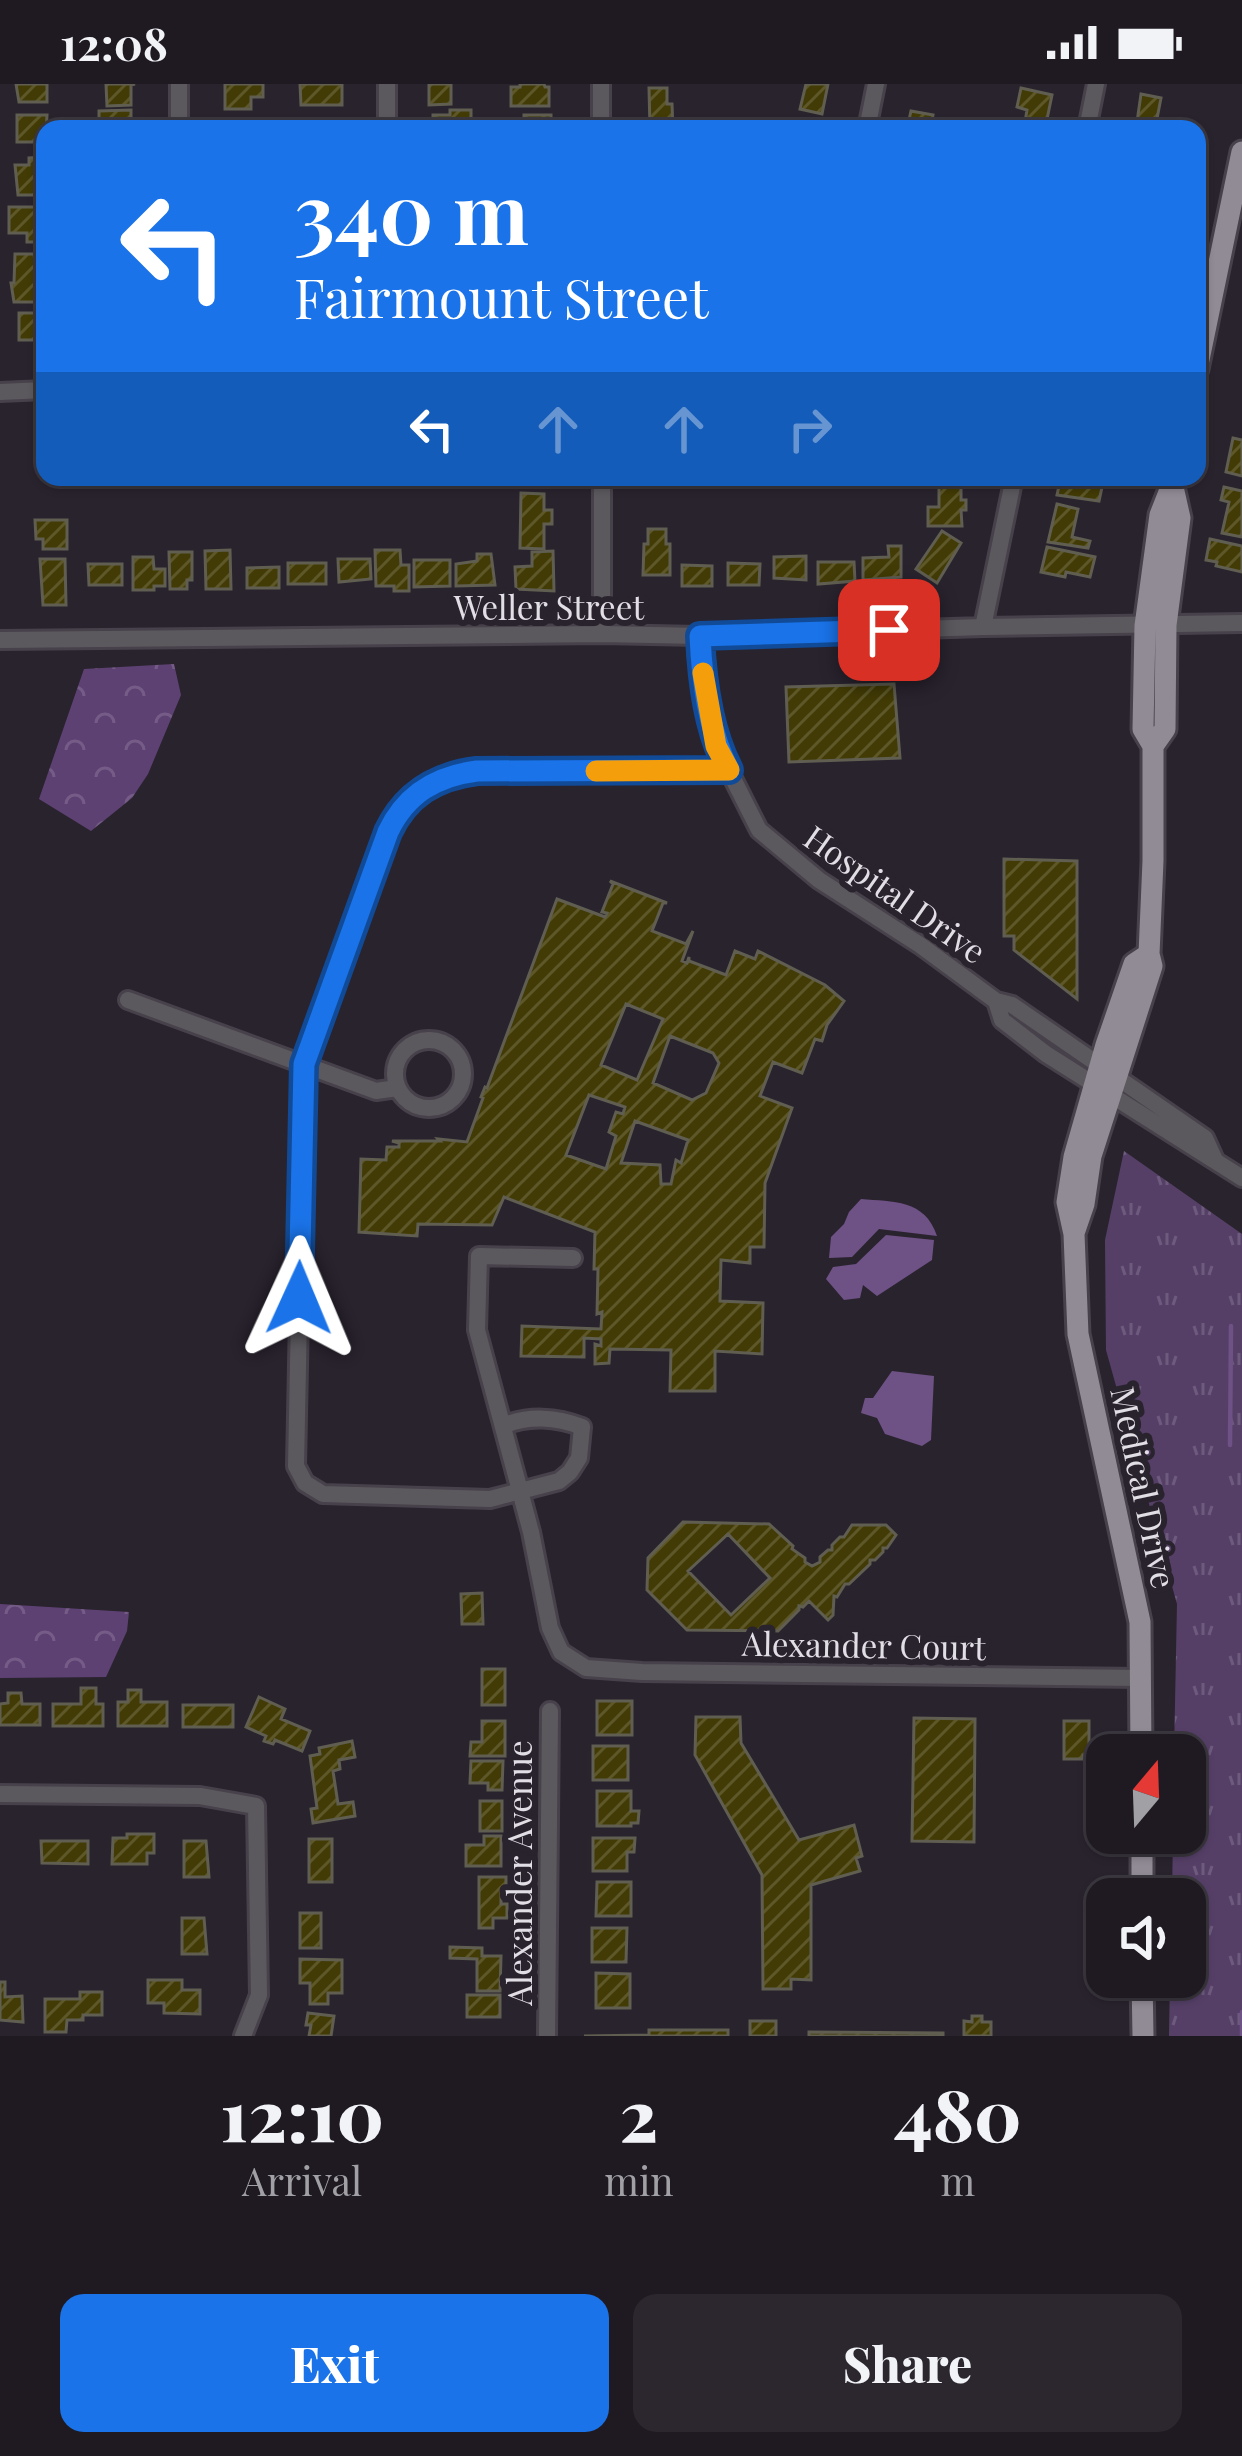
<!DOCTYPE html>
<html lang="en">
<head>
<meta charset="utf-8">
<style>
	body { margin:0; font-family:"Playfair Display",serif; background:#2c272f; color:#f1f3f6; height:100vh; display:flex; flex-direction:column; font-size:45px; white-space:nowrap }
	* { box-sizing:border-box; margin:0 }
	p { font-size:39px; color:#a1a1a5 }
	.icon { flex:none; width:66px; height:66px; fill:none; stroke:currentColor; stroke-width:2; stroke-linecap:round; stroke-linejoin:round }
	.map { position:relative; height:1952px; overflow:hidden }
	.drawer { display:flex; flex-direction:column; background:#1f1a22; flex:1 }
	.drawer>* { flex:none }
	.guide { position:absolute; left:36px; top:36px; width:1170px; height:366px; border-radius:24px; box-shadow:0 3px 9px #0004,0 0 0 3px #3c3840; background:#1a73e8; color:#fff; overflow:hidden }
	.needle { width:78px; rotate:19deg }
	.tools { position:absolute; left:1086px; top:1650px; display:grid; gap:24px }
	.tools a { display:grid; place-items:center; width:120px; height:120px; border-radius:24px; background:#1f1a22; box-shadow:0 3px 9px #0004,0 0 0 3px #3c3840; font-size:60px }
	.pin { position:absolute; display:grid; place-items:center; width:102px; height:102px; color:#fff; margin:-51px; border-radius:24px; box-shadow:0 6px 18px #0006 }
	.me { position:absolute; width:132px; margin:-66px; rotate:1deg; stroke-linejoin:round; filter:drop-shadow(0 0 9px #0008) }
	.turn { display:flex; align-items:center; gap:42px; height:252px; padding:0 60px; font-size:54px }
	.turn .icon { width:156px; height:156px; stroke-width:2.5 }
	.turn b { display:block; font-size:84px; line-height:102px }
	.lanes { display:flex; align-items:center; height:114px; padding:0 60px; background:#0003; justify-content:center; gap:60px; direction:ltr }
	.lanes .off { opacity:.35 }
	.eta { display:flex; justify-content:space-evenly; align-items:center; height:204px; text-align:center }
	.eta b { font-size:72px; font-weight:800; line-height:84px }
	.primary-button { display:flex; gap:24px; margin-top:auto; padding:24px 60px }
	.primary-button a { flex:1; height:138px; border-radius:24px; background:#1a73e8; color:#fff; font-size:48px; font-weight:800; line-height:138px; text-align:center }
	.primary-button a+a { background:#2c272f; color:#f1f3f6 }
	.status { display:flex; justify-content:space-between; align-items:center; height:84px; padding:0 60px; background:#1f1a22; direction:ltr }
	.status svg { height:33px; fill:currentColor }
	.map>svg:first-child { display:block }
</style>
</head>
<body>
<div class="status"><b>12:08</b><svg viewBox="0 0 49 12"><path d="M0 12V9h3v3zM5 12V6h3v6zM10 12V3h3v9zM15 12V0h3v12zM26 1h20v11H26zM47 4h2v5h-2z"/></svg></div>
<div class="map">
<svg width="1242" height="1952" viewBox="0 0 1242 1952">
	<defs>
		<pattern id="grass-tufts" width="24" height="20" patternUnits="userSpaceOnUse" patternTransform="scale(3)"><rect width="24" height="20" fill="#553f67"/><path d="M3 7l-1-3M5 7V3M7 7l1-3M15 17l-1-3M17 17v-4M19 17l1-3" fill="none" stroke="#6d5a7d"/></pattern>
		<pattern id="forest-crowns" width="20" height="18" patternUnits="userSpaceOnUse" patternTransform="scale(3)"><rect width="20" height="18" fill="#5e4173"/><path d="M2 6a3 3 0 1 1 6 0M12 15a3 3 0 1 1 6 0" fill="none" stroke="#755c87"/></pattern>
		<pattern id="building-hatch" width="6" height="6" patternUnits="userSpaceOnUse" patternTransform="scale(3)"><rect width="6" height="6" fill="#423b05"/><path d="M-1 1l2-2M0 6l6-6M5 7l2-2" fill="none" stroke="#5d5729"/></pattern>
	</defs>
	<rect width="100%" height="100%" fill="#29232e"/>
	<path fill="url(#grass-tufts)" d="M 1124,1067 L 1242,1150 L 1242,1952 L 1169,1952 L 1170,1893 L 1185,1893 L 1185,1815 L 1172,1815 L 1173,1749 L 1185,1749 L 1185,1671 L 1174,1671 L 1177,1520 L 1106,1266 L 1105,1156 Z"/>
	<path fill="url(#forest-crowns)" d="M 174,580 L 181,611 L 148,690 L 132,714 L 91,747 L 39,715 L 84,585 Z
		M 0,1520 L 129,1528 L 127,1547 L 106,1593 L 0,1594 Z"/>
	<path fill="#6e5185" d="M 861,1115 C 893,1118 925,1115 937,1152 L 879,1145 L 852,1173 L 829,1174 L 831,1153 L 844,1140 L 849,1128 Z
		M 886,1151 L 934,1156 L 932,1176 L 877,1212 L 863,1201 L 860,1214 L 844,1216 L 826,1195 L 833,1183 L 856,1180 Z
		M 892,1287 L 934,1292 L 931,1356 L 922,1362 L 885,1350 L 877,1334 L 861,1329 L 865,1314 L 873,1314 Z"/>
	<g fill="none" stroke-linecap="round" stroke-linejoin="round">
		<path stroke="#6e5185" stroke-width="4.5" d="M 1230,1361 L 1231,1242
			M 1242,1952 L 1242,1928"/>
	</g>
	<path fill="url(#building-hatch)" stroke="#605e51" stroke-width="3" fill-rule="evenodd" d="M 16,0 L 47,0 L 47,18 L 19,18 Z
		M 106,0 L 135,0 L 131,1 L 131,21 L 107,22 Z
		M 225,0 L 263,0 L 263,13 L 251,13 L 251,25 L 225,25 Z
		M 300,0 L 342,0 L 342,21 L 301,21 Z
		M 429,0 L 451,0 L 451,20 L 429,21 Z
		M 520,0 L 544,0 L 545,3 L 549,3 L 549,22 L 511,22 L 511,3 L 520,3 Z
		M 806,0 L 828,0 L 822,30 L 800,25 Z
		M 649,4 L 667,4 L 667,20 L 672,20 L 673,45 L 650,45 Z
		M 1021,4 L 1052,11 L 1045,45 L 1024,44 L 1027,26 L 1017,23 Z
		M 1141,10 L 1161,14 L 1155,45 L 1136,45 Z
		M 131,26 L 131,45 L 99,45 L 99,27 Z
		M 450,26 L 471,26 L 471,43 L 433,45 L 433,31 L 450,31 Z
		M 911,27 L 933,31 L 930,45 L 907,45 Z
		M 17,31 L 47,31 L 45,67 L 35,67 L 35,58 L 17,58 Z
		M 524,31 L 551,31 L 551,45 L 524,45 Z
		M 45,73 L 45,111 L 18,111 L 15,81 L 29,81 L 29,74 Z
		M 9,123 L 39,123 L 39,130 L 45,130 L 45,158 L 27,158 L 27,149 L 9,149 Z
		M 15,170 L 34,170 L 37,196 L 43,196 L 44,212 L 37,212 L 37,218 L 14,218 L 11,199 L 14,199 Z
		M 19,229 L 45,229 L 45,256 L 19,256 Z
		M 1233,354 L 1242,356 L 1242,392 L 1226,388 Z
		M 1061,393 L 1104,394 L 1099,417 L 1057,411 Z
		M 961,398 L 961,416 L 966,416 L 966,426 L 961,426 L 962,442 L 928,442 L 928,423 L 939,423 L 939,399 Z
		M 1224,403 L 1242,407 L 1242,453 L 1222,449 L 1229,418 L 1221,416 Z
		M 521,409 L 544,410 L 544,426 L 552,426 L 552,440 L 544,440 L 544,465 L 520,464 Z
		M 1057,420 L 1078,425 L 1072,453 L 1090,457 L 1088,464 L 1048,458 Z
		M 35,436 L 67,436 L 67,465 L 43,465 L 43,455 L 36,455 Z
		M 648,445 L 666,445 L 666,460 L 670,460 L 670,491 L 643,491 L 644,460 L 648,460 Z
		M 942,447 L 961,459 L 937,499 L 916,485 Z
		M 1210,455 L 1242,462 L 1242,488 L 1216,482 L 1217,478 L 1206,476 Z
		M 888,462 L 901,462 L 901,493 L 863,496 L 863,474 L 889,473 Z
		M 1047,463 L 1095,473 L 1090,493 L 1066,488 L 1065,493 L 1041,488 Z
		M 230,466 L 231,505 L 206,505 L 205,467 Z
		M 375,466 L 400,466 L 401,481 L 409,481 L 409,507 L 394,507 L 394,502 L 376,502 Z
		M 553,467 L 554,507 L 516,505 L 515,483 L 532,482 L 532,468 Z
		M 169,468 L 192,468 L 192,496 L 187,496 L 187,505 L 170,505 Z
		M 477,470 L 491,470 L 495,501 L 456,502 L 456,480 L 477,477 Z
		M 806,472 L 806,496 L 774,494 L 774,473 Z
		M 133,473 L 153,473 L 154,485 L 165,485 L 165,502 L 154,502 L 154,506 L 133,506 Z
		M 40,475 L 65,475 L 66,521 L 43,521 Z
		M 338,475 L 370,475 L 371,495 L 339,498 Z
		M 414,476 L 450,476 L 450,502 L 414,503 Z
		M 818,478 L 854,478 L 855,497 L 818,500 Z
		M 288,479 L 326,479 L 326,500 L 288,500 Z
		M 728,479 L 760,480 L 759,501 L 728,501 Z
		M 88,480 L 122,480 L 122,501 L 89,501 Z
		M 682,481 L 712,482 L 712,502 L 682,502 Z
		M 279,483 L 279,504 L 247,504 L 247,484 Z
		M 894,600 L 900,674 L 789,678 L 786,603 Z
		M 1004,775 L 1077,777 L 1077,915 L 1014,866 L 1014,852 L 1004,852 Z
		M 610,797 L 667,819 L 663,819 L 652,847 L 686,860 L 693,847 L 682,877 L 687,879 L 689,873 L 689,877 L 726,891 L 735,867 L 755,875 L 758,867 L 825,901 L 844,917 L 827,941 L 822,957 L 815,955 L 802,989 L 773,978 L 760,1012 L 792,1024 L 765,1099 L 764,1163 L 750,1163 L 750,1179 L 721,1176 L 720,1217 L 763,1219 L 762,1270 L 715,1267 L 715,1307 L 670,1307 L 671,1266 L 610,1265 L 609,1279 L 595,1280 L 595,1260 L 601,1262 L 601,1255 L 584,1254 L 584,1273 L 521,1272 L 522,1242 L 601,1245 L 602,1228 L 597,1230 L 598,1185 L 594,1185 L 595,1148 L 504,1113 L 492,1141 L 418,1140 L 417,1152 L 359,1148 L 361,1075 L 386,1076 L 387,1063 L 399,1063 L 399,1059 L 392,1057 L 440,1057 L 438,1055 L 467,1058 L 483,1014 L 481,1013 L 485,1003 L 487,1004 L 557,815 L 605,833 L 607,829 L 602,828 L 613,800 ZM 626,920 L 663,935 L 637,996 L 601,981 ZM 670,952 L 713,969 L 719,979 L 706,1009 L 692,1016 L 653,999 ZM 589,1011 L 625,1023 L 623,1030 L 616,1028 L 609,1048 L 616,1052 L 606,1085 L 566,1071 ZM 635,1037 L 688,1056 L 681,1079 L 676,1076 L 671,1100 L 661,1100 L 660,1081 L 621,1079 Z
		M 683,1438 L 769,1440 L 793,1462 L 792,1465 L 805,1474 L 805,1478 L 812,1482 L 820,1478 L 820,1473 L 828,1466 L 832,1466 L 832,1461 L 840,1453 L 844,1453 L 852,1441 L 886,1441 L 896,1451 L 887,1464 L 883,1464 L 883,1468 L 875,1476 L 870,1476 L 870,1480 L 849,1500 L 845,1500 L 837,1513 L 834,1512 L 833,1531 L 828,1536 L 809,1517 L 803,1523 L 799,1522 L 799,1526 L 778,1547 L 687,1546 L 647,1506 L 648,1474 ZM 728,1450 L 770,1494 L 731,1531 L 688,1487 Z
		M 482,1509 L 483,1540 L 462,1540 L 461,1510 Z
		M 482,1585 L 505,1585 L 505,1621 L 482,1621 Z
		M 81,1604 L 96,1604 L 96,1620 L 103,1620 L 103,1642 L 53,1642 L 53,1620 L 81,1620 Z
		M 128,1606 L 141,1606 L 141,1618 L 167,1618 L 167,1642 L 118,1642 L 118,1618 L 128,1618 Z
		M 8,1609 L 21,1609 L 22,1620 L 40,1620 L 40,1641 L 0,1641 L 0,1620 L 8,1619 Z
		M 259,1613 L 285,1625 L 281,1635 L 310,1647 L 302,1667 L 275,1656 L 273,1660 L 264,1657 L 266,1652 L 246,1643 Z
		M 597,1617 L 632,1617 L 632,1651 L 597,1651 Z
		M 183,1621 L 233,1621 L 233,1643 L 183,1643 Z
		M 696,1633 L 740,1633 L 741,1659 L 799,1756 L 854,1741 L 862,1772 L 856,1774 L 860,1787 L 811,1801 L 811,1896 L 791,1895 L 791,1905 L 763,1905 L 762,1791 L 695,1671 Z
		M 914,1634 L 975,1635 L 974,1758 L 912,1757 Z
		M 482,1637 L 505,1637 L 505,1672 L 470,1672 L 471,1658 L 482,1658 Z
		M 1064,1637 L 1089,1637 L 1089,1671 L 1083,1671 L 1083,1675 L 1064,1675 Z
		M 352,1657 L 355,1673 L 339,1676 L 340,1685 L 333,1687 L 338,1720 L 353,1718 L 355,1732 L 313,1739 L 311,1725 L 317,1724 L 310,1672 L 320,1670 L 319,1664 Z
		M 593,1662 L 628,1662 L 628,1696 L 593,1696 Z
		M 471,1677 L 503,1677 L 502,1706 L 488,1706 L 488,1699 L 470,1699 Z
		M 597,1707 L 631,1707 L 631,1727 L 639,1727 L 638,1739 L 631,1739 L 631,1742 L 597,1742 Z
		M 480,1717 L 502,1717 L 502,1747 L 480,1747 Z
		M 127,1750 L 154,1750 L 154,1769 L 147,1769 L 147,1780 L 112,1780 L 113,1754 L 127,1754 Z
		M 484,1752 L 501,1752 L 501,1782 L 466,1782 L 466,1761 L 484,1761 Z
		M 593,1754 L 635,1754 L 634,1768 L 627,1768 L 627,1787 L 593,1787 Z
		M 309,1755 L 332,1755 L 332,1798 L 309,1798 Z
		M 41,1757 L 88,1757 L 88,1780 L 42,1779 Z
		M 184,1757 L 206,1757 L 209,1793 L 184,1793 Z
		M 479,1793 L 506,1793 L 506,1807 L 501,1807 L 501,1820 L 507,1820 L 507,1834 L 493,1834 L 493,1844 L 479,1844 Z
		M 597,1798 L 631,1798 L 631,1832 L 596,1832 Z
		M 300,1829 L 321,1829 L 321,1864 L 300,1864 Z
		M 182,1834 L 204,1834 L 207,1870 L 182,1870 Z
		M 592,1844 L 627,1844 L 626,1878 L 592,1878 Z
		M 450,1863 L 482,1864 L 482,1872 L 501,1872 L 500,1907 L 477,1907 L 477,1875 L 450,1874 Z
		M 300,1875 L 342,1876 L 342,1909 L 328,1909 L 328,1920 L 310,1920 L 310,1899 L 300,1899 Z
		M 596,1889 L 630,1890 L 630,1924 L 596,1924 Z
		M 148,1896 L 182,1896 L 182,1906 L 200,1906 L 200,1930 L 164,1929 L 164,1919 L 148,1919 Z
		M 0,1898 L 5,1898 L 5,1913 L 22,1912 L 23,1938 L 0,1936 Z
		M 80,1908 L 102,1908 L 102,1931 L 83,1931 L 83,1936 L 67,1936 L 66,1948 L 45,1948 L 45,1915 L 80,1915 Z
		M 467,1911 L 500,1911 L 500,1933 L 467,1933 Z
		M 308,1929 L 334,1932 L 331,1952 L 309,1952 L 311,1941 L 306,1941 Z
		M 972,1932 L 982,1932 L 982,1938 L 991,1938 L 991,1952 L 964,1952 L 964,1937 L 972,1938 Z
		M 750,1937 L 776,1937 L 776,1952 L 750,1952 Z
		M 649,1946 L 728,1946 L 728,1952 L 584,1952 L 649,1951 Z
		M 809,1948 L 943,1949 L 943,1952 L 809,1952 Z"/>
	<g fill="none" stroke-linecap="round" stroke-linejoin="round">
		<g stroke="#47414b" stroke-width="22">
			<path id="minor" d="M 179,0 L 179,45
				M 387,0 L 387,45
				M 601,0 L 601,45
				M 867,45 L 876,0
				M 1087,45 L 1096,0
				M 0,308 L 45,306
				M 602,393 L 602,550
				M 983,543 L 1014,393
				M 700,552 L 702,582 L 716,661 L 759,746 L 819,796 L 920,861 L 996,917 L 1012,921 L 1205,1054 L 1215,1076
				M 0,556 L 602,550 L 700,552 L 983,543 L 1242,539
				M 128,916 L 376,1007 L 397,1004
				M 996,917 L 1002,936 L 1046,970 L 1242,1094
				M395 990a34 34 0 1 1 68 0a34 34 0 1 1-68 0Z
				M 573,1174 L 479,1172 L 477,1246 L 531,1448 L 550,1544 L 561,1568 L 586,1584 L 642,1588 L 1141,1594
				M 503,1342 C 528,1331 557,1333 582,1343 L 579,1374 L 570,1388 L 559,1397 L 490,1415 L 323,1410 L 305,1399 L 296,1382 L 304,980 L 388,748 C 406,710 436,691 477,687 L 729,686
				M 0,1710 L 200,1712 L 256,1722 L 259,1911 L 243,1952
				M 547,1952 L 550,1627"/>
		</g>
		<g stroke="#47414b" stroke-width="27">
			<path id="major" d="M 1197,285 L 1242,68
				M 1153,662 L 1165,645 L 1166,541 L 1180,434 L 1173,403
				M 1074,1149 L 1084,1120 L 1091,1072 L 1152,882 L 1149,870 L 1153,777 L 1153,662 L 1143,645 L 1145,542 L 1160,431 L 1175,393
				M 1141,1671 L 1140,1538 L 1078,1250 L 1074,1150 L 1067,1118 L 1074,1073 L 1106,961 L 1134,880 L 1149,870
				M 1142,1749 L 1142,1815
				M 1142,1893 L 1143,1952"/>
		</g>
		<use href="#minor" stroke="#5c595e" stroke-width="16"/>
		<use href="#major" stroke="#918b96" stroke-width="21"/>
	</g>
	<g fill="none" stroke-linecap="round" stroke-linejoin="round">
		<g stroke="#114b97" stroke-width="30">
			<path id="route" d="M 299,1214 L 304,980 L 388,748 C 406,710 436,692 477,687 L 729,686 C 708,646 702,597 700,552 L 889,546"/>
		</g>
		<use href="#route" stroke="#1a73e8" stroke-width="21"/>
		<path stroke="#f59e0b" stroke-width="21" d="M 596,687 L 729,686 L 716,662 L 703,589"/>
	</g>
	<g text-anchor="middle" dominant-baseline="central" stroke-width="12" stroke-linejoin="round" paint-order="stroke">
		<g font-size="33" fill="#e2dee5" stroke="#29232e">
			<text x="549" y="522">Weller Street</text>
			<text transform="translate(896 809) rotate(35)">Hospital Drive</text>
			<text transform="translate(1145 1403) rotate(78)">Medical Drive</text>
			<text transform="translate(864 1560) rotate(1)">Alexander Court</text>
			<text transform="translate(518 1789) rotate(-90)">Alexander Avenue</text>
		</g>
	</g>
</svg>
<div class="tools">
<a><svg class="needle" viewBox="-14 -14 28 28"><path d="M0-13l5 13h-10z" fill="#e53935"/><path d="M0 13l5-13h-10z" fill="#a1a1a5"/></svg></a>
<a><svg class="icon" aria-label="sound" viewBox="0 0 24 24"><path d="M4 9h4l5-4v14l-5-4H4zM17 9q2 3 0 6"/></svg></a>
</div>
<div class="pin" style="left:889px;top:546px;background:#d93025"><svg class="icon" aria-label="arrive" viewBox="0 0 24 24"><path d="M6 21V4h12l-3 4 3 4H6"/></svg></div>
<svg class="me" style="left:299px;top:1214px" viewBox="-20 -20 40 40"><path d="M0-17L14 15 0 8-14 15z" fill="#1a73e8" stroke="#fff" stroke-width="4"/></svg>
<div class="guide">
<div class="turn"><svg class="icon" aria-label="left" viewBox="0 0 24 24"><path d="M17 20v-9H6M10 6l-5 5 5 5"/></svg><div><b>340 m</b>Fairmount Street</div></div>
<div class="lanes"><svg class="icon" aria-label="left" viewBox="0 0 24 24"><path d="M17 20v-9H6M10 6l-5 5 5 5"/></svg><svg class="icon off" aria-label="ahead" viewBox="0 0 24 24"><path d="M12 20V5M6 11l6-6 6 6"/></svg><svg class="icon off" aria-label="ahead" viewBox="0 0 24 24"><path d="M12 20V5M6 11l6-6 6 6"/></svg><svg class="icon off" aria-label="right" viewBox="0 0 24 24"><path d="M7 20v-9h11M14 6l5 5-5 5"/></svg></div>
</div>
</div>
<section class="drawer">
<div class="eta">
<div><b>12:10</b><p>Arrival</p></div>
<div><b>2</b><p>min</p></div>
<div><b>480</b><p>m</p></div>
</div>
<div class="primary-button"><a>Exit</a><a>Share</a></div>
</section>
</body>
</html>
